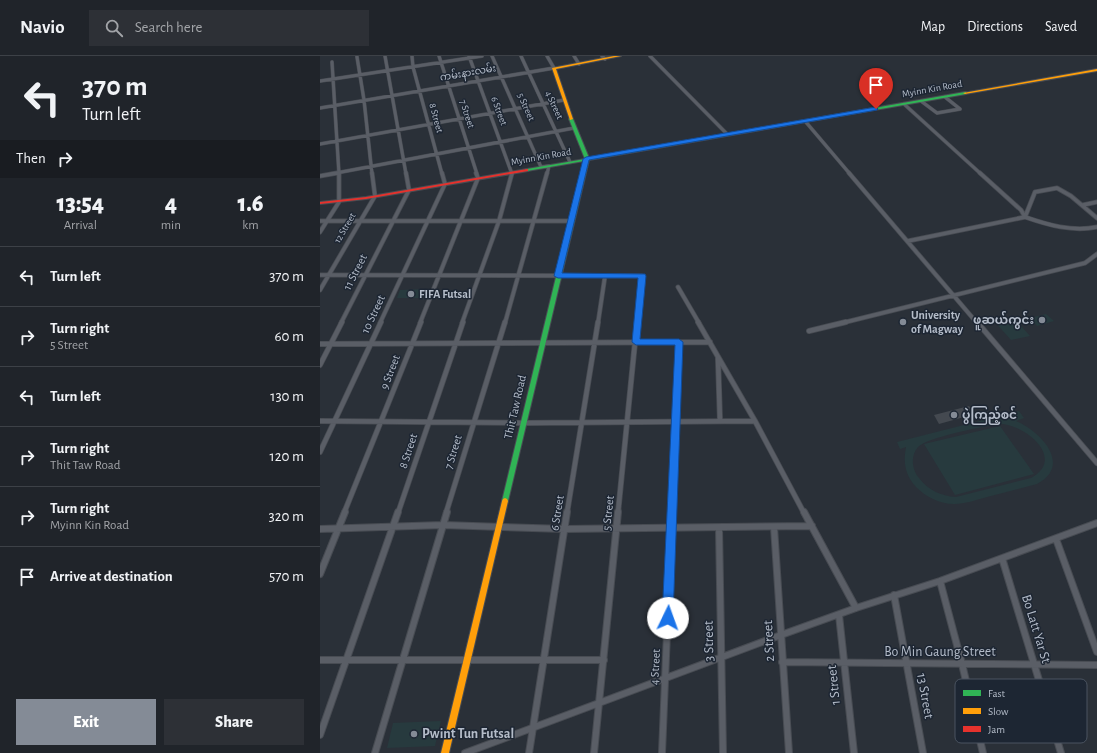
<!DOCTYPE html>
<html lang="en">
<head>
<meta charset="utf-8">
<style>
	body { margin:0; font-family:"Alegreya Sans","Noto Sans Myanmar",sans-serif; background:#2d3036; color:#f1f3f6; height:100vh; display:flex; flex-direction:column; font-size:15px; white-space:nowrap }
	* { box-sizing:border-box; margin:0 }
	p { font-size:13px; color:#a2a4a8 }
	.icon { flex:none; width:22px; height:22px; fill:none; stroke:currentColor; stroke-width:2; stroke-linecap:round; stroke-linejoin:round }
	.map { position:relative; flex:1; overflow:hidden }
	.panel { display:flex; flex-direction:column; background:#20242a; width:320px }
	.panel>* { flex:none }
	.top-card { background:#20242a; color:#f1f3f6; overflow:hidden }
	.pin { position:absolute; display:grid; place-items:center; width:34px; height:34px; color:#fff; margin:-41px -17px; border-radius:50% 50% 50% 0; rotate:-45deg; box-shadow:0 0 4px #0007 }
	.pin .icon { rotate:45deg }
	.me { position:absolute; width:44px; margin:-22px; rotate:3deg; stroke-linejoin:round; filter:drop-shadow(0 0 3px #0008) }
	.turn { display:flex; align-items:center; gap:14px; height:84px; padding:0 16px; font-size:18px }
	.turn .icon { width:52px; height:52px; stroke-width:2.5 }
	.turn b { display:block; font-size:28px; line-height:34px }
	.then { display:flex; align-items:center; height:38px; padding:0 16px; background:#0003; gap:8px; font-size:15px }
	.eta { display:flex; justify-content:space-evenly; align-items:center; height:68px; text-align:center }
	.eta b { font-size:24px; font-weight:800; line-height:28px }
	.button { display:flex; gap:8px; margin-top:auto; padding:8px 16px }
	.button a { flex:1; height:46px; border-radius:0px; background:#848b96; color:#fff; font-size:16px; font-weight:800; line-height:46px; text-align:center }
	.button a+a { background:#2d3036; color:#f1f3f6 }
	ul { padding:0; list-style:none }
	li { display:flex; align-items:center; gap:12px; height:60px; padding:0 16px; border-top:1px solid #3d4147 }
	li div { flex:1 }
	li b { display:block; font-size:15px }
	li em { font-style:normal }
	header { display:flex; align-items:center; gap:24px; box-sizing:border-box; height:56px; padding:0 20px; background:#20242a; border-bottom:1px solid #3d4147 }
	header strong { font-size:19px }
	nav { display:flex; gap:22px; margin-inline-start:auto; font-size:14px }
	.search { width:280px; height:36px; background:#2d3036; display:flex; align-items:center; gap:10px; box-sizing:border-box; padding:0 14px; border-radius:0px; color:#a2a4a8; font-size:15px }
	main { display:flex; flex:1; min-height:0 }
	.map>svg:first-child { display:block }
</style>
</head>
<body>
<header>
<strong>Navio</strong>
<div class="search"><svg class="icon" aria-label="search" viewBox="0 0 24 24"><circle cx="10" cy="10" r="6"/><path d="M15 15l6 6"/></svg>Search here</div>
<nav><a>Map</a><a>Directions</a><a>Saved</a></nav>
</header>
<main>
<section class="panel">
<div class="top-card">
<div class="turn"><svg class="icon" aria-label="left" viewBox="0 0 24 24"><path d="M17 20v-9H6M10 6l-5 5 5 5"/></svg><div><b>370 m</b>Turn left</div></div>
<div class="then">Then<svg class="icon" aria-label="right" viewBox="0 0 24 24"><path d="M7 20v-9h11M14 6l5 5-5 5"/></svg></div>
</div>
<div class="eta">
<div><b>13:54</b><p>Arrival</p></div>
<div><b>4</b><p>min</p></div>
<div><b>1.6</b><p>km</p></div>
</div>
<ul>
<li><svg class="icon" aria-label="left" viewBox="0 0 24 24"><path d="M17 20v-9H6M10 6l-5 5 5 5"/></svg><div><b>Turn left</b></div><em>370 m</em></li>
<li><svg class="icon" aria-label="right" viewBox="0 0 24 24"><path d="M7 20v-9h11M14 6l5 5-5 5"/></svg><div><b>Turn right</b><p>5 Street</p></div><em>60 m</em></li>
<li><svg class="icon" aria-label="left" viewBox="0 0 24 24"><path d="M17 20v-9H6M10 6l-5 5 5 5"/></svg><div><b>Turn left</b></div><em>130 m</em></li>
<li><svg class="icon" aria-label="right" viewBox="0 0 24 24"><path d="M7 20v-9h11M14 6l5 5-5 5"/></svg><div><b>Turn right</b><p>Thit Taw Road</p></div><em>120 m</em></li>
<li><svg class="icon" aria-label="right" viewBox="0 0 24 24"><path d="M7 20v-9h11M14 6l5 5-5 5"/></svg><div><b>Turn right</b><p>Myinn Kin Road</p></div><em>320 m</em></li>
<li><svg class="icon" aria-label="arrive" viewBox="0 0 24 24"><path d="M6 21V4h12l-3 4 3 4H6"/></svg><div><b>Arrive at destination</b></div><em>570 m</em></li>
</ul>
<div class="button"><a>Exit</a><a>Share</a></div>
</section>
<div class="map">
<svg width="777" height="697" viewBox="0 0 777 697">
	<rect width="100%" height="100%" fill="#2a3038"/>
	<path fill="#273a3e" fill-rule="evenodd" d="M 106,233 L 103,242 L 77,242 L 80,234 Z
		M 726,258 L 734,265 L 717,270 L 710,262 Z
		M 693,261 L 710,280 L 691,284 L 674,265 Z
		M 699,355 L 704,362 L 696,365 C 720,375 753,409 717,428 C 701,432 684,437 667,441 C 656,444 645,448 634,448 C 620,448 606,441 596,431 C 585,419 583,406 586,391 L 580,393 L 577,386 ZM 675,368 C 702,365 748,402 711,422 L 636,441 C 621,440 608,434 599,422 C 592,414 590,400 598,391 C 608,381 659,372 675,368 Z
		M 680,370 L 714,418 L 635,439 L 604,388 Z
		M 121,665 L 115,690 L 67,692 L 73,667 Z"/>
	<path fill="#444950" d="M 649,350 L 655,358 L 619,368 L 614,359 Z"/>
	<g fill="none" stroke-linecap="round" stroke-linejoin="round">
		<g stroke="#484c53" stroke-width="4">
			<path id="street-far3" d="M 65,0 L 86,118
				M 92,0 L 93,11 L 122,118
				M 119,0 L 157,118
				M 149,0 L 192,118
				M 172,0 L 221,111 L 229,110 L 227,118
				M 201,0 L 250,106
				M 254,0 L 259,8
				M 282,0 L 285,3
				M 330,0 L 407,78
				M 37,1 L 44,44 L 52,118
				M 12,6 L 19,118
				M 0,25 L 162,0
				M 601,45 L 617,57 L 640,53 L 625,41
				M 584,48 L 661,118
				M 0,52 L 234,12 L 227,0
				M 485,65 L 530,118
				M 0,88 L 244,44
				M 11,118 L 254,72"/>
		</g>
		<g stroke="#484c53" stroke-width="5">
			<path id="street-far2" d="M 529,117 L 657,267
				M 0,120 L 17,117
				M 763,149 L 777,146
				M 777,162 L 751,140 L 737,132 L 715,136 L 705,161 C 728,169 752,176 777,171
				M 0,165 L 251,165
				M 0,176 L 19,146 L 19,117
				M 588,185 L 705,161 L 701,154 L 660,117
				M 0,219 L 322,220 L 317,267
				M 358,231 L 379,267
				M 0,234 L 55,140 L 52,117
				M 21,267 L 89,134 L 86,117
				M 60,267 L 125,128 L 122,117
				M 100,267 L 158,122 L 156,117
				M 142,267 L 179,165 L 192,117
				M 185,267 L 227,117
				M 278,267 L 285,220
				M 522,267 L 765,207 L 777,198"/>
		</g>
		<g stroke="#484c53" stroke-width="6">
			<path id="street-far1" d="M 378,266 L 435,365 L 484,457
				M 657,266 L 777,407
				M 489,275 L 526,266
				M 0,288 L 390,286
				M 398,302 L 400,365
				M 0,309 L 22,266
				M 0,365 L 203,367 L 435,365
				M 0,396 L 61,266
				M 24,457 L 101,266
				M 78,457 L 143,266
				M 126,457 L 185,266
				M 247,457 L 278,266
				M 298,457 L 317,266
				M 352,457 L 359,286"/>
		</g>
		<g stroke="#484c53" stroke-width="8">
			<path id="street" d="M 484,456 L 536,552
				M 454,471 L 469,697
				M 399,472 L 403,697
				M 0,473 L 123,469 L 245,473 L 492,470
				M 736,483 L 777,596
				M 682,502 L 741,697
				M 0,518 L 25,456
				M 620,525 L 642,608 L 663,697
				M 574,539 L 603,697
				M 519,559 L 534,697
				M 0,604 L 284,604
				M 462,606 L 777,609
				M 0,679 L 78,456
				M 55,697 L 127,456
				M 145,697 L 461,579 L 536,552 L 620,525 L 777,467
				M 209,697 L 247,456
				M 274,697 L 298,456
				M 342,697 L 352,456"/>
		</g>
		<g stroke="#484c53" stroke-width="2">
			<path id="fast" d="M 645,36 L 646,36 L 646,38 L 269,104 L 188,445 L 187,447 L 185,448 L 183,447 L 182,445 L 264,105 L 207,115 L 205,114 L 207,113 L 265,103 L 249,63 L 250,62 L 253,63 L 269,102 Z"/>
		</g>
		<g stroke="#484c53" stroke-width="2">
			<path id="slow" d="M 294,0 L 301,0 L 236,13 L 253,63 L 250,64 L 232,12 Z
				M 777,13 L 777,15 L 645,38 L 643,37 Z
				M 185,442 L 187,443 L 188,445 L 129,697 L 121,697 L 182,445 L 183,443 Z"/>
		</g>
		<g stroke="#484c53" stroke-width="2">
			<path id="jam" d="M 207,113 L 208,113 L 208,115 L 46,143 L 0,148 L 0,146 L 46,141 Z"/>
		</g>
		<use href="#street-far3" stroke="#5a5e66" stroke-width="3"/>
		<use href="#street-far2" stroke="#5a5e66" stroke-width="3.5"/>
		<use href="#street-far1" stroke="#5a5e66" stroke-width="4.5"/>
		<use href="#street" stroke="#5a5e66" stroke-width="6"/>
		<use href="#fast" fill="#30b455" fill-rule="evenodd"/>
		<use href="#slow" fill="#ff9f0a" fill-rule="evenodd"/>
		<use href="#jam" fill="#e5322d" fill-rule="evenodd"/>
	</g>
	<path fill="#1a73e8" stroke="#114b97" d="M 556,51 L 558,53 L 557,54 L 269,104 L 242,217 L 325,218 L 326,220 L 320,283 L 359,283 L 363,286 L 353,562 L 352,566 L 348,568 L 343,566 L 342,562 L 355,289 L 316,289 L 312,286 L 318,222 L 238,222 L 234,220 L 263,103 L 266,101 Z"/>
	<g fill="#848b96" stroke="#1d2633" stroke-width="1.5">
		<circle cx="91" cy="238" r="4"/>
		<circle cx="722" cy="264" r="4"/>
		<circle cx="583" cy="266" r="4"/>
		<circle cx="634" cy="359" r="4"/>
		<circle cx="94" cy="678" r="4"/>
	</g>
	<g text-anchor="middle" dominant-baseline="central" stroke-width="3" stroke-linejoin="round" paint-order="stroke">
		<g font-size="10" fill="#b4bcc9" stroke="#1d2633">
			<text transform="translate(148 17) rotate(-10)">ကမ်းနားလမ်း</text>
			<text transform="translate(612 33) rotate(-10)">Myinn Kin Road</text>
			<text transform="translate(234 49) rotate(65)">4 Street</text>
			<text transform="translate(206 51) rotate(66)">5 Street</text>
			<text transform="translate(179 55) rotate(70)">6 Street</text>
			<text transform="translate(147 58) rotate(72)">7 Street</text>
			<text transform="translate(116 62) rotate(75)">8 Street</text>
			<text transform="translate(221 101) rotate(-10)">Myinn Kin Road</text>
			<text transform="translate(25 172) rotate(-60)">12 Street</text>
		</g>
		<g font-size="12" fill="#b4bcc9" stroke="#1d2633">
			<text transform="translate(35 216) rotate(-63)">11 Street</text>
			<text transform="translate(53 258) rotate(-65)">10 Street</text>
			<text transform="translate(70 316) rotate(-69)">9 Street</text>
			<text transform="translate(195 351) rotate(-77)">Thit Taw Road</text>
			<text transform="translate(88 395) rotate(-72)">8 Street</text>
			<text transform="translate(133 396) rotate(-73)">7 Street</text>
			<text transform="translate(237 457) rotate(-81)">6 Street</text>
			<text transform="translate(288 457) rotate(-84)">5 Street</text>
			<text transform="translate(335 611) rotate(-87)">4 Street</text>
		</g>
		<g font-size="12" font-weight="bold" fill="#b4bcc9" stroke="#1d2633" text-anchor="start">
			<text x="99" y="238">FIFA Futsal</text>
			<text x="591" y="259">University<tspan x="591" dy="14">of Magway</tspan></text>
			<text x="714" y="264" text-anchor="end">ဖူဆယ်ကွင်း</text>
			<text x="642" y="359">ပွဲကြည့်စင်</text>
		</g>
		<g font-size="14" fill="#b4bcc9" stroke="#1d2633">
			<text transform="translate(716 573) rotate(73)">Bo Latt Yar St</text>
			<text transform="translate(389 585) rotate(-91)">3 Street</text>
			<text transform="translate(449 585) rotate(-93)">2 Street</text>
			<text x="620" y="596">Bo Min Gaung Street</text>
			<text transform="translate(514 629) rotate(-96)">1 Street</text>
			<text transform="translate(605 640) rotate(80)">13 Street</text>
		</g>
		<g font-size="14" font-weight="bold" fill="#b4bcc9" stroke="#1d2633" text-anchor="start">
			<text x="102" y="678">Pwint Tun Futsal</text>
		</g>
	</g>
	<rect x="635" y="623" width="132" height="64" rx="6" fill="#1d2633" stroke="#4a5360" stroke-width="1"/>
	<rect x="643" y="634" width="18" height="6" fill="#30b455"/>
	<rect x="643" y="652" width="18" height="6" fill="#ff9f0a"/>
	<rect x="643" y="670" width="18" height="6" fill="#e5322d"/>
	<g font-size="11" fill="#b4bcc9">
		<text x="668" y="641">Fast</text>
		<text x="668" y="659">Slow</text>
		<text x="668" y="677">Jam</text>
	</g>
</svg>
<div class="pin" style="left:556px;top:53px;background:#d93025"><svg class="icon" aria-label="arrive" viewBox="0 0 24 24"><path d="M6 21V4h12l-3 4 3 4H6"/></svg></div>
<svg class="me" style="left:348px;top:562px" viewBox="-20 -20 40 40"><circle r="19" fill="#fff"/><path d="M0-13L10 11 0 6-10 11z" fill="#1a73e8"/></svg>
</div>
</main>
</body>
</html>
